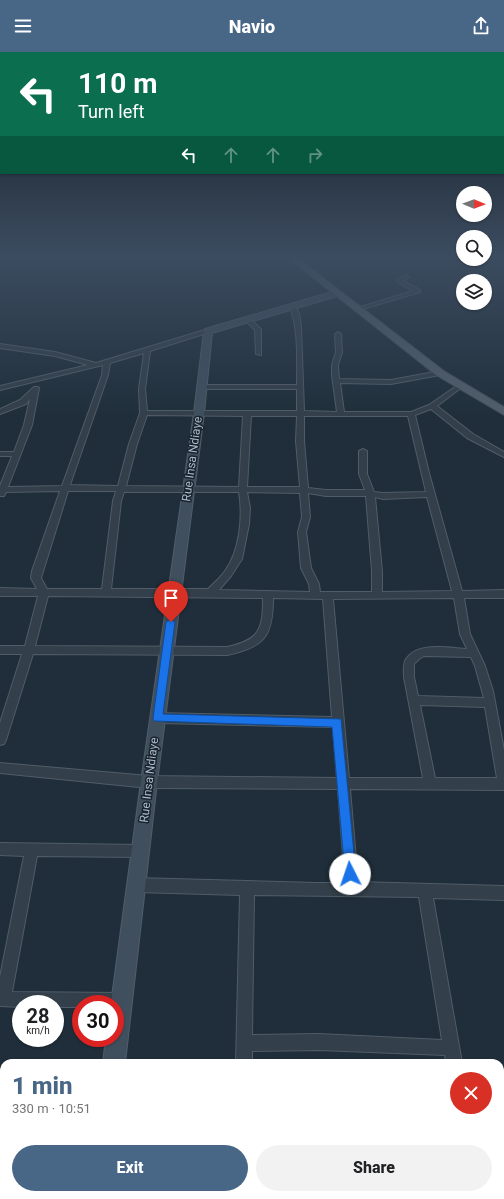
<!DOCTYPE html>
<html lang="en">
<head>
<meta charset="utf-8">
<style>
	body { margin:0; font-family:Roboto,sans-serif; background:#f2f2f2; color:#202124; height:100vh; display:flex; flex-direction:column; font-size:15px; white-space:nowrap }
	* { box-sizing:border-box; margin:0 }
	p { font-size:13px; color:#757577 }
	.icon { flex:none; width:22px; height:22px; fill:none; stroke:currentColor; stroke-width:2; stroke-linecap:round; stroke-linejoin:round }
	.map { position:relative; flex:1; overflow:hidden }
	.panel { position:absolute; left:0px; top:1007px; width:504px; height:140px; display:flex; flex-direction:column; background:#fff; border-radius:12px 12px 0 0; box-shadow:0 1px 3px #0004 }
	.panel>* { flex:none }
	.banner { position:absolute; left:0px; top:0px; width:504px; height:122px; box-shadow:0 1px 3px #0004; background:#0b6e4f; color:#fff; overflow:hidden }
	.needle { width:26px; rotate:91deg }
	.buttons { position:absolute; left:456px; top:134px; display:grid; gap:8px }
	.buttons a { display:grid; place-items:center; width:36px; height:36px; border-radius:50%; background:#fff; box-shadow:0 1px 3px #0004; font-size:20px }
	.speed { position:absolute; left:12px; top:943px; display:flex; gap:8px; font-size:20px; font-weight:700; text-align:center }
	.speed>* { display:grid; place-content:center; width:52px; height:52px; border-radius:50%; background:#fff; box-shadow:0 1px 3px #0004; line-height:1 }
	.speed small { font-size:10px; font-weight:400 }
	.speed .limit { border:6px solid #d22; background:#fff; color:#111 }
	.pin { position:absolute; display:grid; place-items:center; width:34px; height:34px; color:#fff; margin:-41px -17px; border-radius:50% 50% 50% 0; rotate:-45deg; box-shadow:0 0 4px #0007 }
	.pin .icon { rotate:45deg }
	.me { position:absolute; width:44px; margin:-22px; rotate:356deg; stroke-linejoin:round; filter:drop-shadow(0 0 3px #0008) }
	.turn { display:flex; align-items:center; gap:14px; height:84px; padding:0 12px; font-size:18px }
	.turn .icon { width:52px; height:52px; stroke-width:2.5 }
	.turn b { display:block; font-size:28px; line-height:34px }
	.lanes { display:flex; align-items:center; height:38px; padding:0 12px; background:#0003; justify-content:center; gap:20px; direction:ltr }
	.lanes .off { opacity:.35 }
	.round { display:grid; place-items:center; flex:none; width:42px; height:42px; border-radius:21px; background:#f2f2f2 }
	.summary { display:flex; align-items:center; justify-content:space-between; height:68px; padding:0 12px }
	h1 { font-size:24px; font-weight:800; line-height:30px; color:#486787 }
	.primary-button { display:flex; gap:8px; margin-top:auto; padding:8px 12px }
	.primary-button a { flex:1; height:46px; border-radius:24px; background:#486787; color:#fff; font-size:16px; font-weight:800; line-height:46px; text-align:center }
	.primary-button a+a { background:#f2f2f2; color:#202124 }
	header { display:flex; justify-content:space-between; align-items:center; height:52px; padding:0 12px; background:#486787; color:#fff; font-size:18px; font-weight:800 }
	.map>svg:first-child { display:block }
</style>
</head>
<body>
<header><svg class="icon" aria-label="menu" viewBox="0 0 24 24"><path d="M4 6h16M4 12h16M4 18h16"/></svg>Navio<svg class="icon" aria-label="share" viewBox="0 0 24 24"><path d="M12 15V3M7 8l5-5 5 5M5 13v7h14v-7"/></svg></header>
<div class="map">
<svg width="504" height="1147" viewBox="0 0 504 1147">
	<rect width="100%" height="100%" fill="#1f2e3a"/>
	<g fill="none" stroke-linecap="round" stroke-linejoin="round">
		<g stroke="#505d68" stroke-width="2">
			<path id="street" d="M 406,223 L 409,225 L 403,229 L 420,238 L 420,240 L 359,258 L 354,257 L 413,239 L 397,230 L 398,227 Z
				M 292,252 L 294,253 L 299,261 L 301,274 L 304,359 L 337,360 L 332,323 L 332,313 L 336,300 L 335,282 L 338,280 L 341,282 L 342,300 L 338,313 L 339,327 L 391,328 L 440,319 L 443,321 L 440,323 L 391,332 L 340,331 L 344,360 L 411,360 L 429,353 L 458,333 L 462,333 L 462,335 L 437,354 L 473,382 L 504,400 L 504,405 L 467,386 L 431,357 L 415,363 L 429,421 L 462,539 L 504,538 L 504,546 L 464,546 L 470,582 L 485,614 L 493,639 L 504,698 L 504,738 L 350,737 L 358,830 L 504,834 L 504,848 L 433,846 L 462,1011 L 446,1011 L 445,1003 L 319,998 L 252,999 L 252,1011 L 236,1011 L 240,843 L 136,840 L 131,838 L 129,833 L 131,828 L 136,826 L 316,831 L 345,831 L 338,737 L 149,736 L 0,721 L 0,711 L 149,724 L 337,726 L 333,675 L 158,671 L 154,669 L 152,666 L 154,663 L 158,661 L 332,665 L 323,547 L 273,546 C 273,584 265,595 227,603 L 33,602 L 6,688 L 4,692 L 0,693 L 0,671 L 22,602 L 0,602 L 0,594 L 25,594 L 38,544 L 0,544 L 0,536 L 37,537 L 31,526 L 32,519 L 60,439 L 6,440 L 4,444 L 0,444 L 0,434 L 12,404 L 0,404 L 0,400 L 14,400 L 24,373 L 30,347 L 26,352 L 0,362 L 0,357 L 20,348 L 34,335 L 38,335 L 39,336 L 32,373 L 8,435 L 62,434 L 102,323 L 103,313 L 0,338 L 0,334 L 88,313 L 55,304 L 0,296 L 0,292 L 55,300 L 96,311 L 208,277 L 210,278 L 210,280 L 150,299 L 145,337 L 147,359 L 297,359 L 297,337 L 201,337 L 198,335 L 201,333 L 297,333 C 297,312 299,272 289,254 ZM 144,301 L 139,337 L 140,361 L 129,392 L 118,434 L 70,433 L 108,323 L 110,311 ZM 147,363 L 243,364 L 239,435 L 126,434 L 137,392 ZM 251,364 L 297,364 L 296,389 L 300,435 L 247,435 ZM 304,364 L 408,364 L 426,440 L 383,441 L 374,440 L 367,422 L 367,399 L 363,397 L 359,399 L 359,422 L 365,438 L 326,438 L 308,436 L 304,389 ZM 68,439 L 116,439 L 113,449 L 102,537 L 47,537 L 41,526 ZM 124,440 L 239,440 C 243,464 240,499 225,519 C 220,526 213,532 208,537 L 111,537 L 121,449 ZM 247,440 L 300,441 L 302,465 L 298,480 L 301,516 L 309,532 L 310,540 L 219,538 L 231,524 L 242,507 L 249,472 L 250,456 ZM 308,441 L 326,444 L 366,444 L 372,519 L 372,540 L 320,540 L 319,532 L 311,516 L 306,480 L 310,465 ZM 375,445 L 383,447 L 427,445 L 452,539 L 382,540 L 382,519 ZM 48,544 L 263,546 C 263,577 260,588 227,595 L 35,594 ZM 454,546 L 460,582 L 467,597 C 448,596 415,589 405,609 C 403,614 404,620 404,625 L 423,726 L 349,726 L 333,547 ZM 424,604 L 471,605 L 475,614 L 484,646 L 418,644 L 414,625 L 414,612 L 419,607 ZM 420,653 L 485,655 L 497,726 L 435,726 ZM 254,843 L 419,845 L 442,988 L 319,982 L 252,983 Z
				M 245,266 L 249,266 L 261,277 L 261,303 L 256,302 L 255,278 L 245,268 Z
				M 0,791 L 140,793 L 145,795 L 146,799 L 145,803 L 140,805 L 37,804 L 12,940 L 122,941 L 127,943 L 129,948 L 127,953 L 122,955 L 115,955 L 115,952 L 81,952 L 81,955 L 55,955 L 55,952 L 21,952 L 21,955 L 0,954 L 0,925 L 24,804 L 0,803 Z
				M 500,1128 L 504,1128 L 504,1146 L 494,1143 L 500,1143 Z
				M 233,1143 L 251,1143 L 250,1147 L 232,1147 Z
				M 412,1143 L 430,1143 L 430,1147 L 412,1147 Z"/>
		</g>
		<g stroke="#505d68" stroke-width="2">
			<path id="secondary" d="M 335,239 L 338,239 L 342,241 L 341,243 L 212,281 L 204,361 L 157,730 L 125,1011 L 103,1011 L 106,986 L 115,986 L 115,952 L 111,952 L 141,730 L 194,361 L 204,279 L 205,277 Z
				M 86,1143 L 110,1143 L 109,1147 L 85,1147 Z"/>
		</g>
		<g stroke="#3f4b57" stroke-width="2">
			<path id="primary" d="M 286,204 L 295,204 L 444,319 L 504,355 L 504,363 L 436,323 Z"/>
		</g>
		<use href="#street" fill="#333f4a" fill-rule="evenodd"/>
		<use href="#secondary" fill="#404f5e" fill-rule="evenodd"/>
		<use href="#primary" fill="#505e6b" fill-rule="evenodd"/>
	</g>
	<linearGradient id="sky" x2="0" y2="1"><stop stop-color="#111920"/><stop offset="0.56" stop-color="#3c4c60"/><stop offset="1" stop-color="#3c4c60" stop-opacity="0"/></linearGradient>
	<rect width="504" height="365" fill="url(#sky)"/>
	<path fill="#1a73e8" stroke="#114b97" d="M 171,567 L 175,570 L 163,662 L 341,667 L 356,822 L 355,826 L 350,828 L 346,826 L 345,822 L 332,675 L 154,669 L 153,666 L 166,570 Z"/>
	<g text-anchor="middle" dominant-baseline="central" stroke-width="3" stroke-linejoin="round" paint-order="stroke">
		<g font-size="12" fill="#adbac7" stroke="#18242f">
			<text transform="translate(192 407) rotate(-82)">Rue Insa Ndiaye</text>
			<text transform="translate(149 728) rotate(-83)">Rue Insa Ndiaye</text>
		</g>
	</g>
</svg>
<div class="buttons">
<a><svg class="needle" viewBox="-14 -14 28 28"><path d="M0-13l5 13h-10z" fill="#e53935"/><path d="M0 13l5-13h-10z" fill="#757577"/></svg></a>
<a><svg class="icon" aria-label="search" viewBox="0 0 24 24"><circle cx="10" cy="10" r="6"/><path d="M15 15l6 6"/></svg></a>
<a><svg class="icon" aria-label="layers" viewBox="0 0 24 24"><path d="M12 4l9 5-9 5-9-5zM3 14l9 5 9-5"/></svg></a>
</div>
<div class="speed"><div>28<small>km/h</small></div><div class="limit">30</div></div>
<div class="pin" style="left:171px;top:570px;background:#d93025"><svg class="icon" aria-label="arrive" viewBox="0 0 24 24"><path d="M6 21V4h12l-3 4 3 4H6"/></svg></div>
<svg class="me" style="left:350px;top:822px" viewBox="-20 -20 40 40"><circle r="19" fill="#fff"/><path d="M0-13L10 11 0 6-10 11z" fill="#1a73e8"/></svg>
<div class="banner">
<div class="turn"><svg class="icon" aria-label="left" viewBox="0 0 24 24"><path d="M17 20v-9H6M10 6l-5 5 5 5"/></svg><div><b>110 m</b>Turn left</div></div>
<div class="lanes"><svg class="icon" aria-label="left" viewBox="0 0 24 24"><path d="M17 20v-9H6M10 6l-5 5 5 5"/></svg><svg class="icon off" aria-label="ahead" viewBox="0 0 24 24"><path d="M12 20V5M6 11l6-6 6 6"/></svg><svg class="icon off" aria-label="ahead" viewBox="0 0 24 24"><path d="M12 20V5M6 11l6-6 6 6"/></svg><svg class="icon off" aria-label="right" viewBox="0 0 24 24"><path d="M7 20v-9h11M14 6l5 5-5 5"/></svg></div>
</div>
<section class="panel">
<div class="summary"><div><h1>1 min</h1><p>330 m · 10:51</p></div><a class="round" style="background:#d93025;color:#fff"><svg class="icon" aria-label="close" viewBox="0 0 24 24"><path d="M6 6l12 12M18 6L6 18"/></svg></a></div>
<div class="primary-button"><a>Exit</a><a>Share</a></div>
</section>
</div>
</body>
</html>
